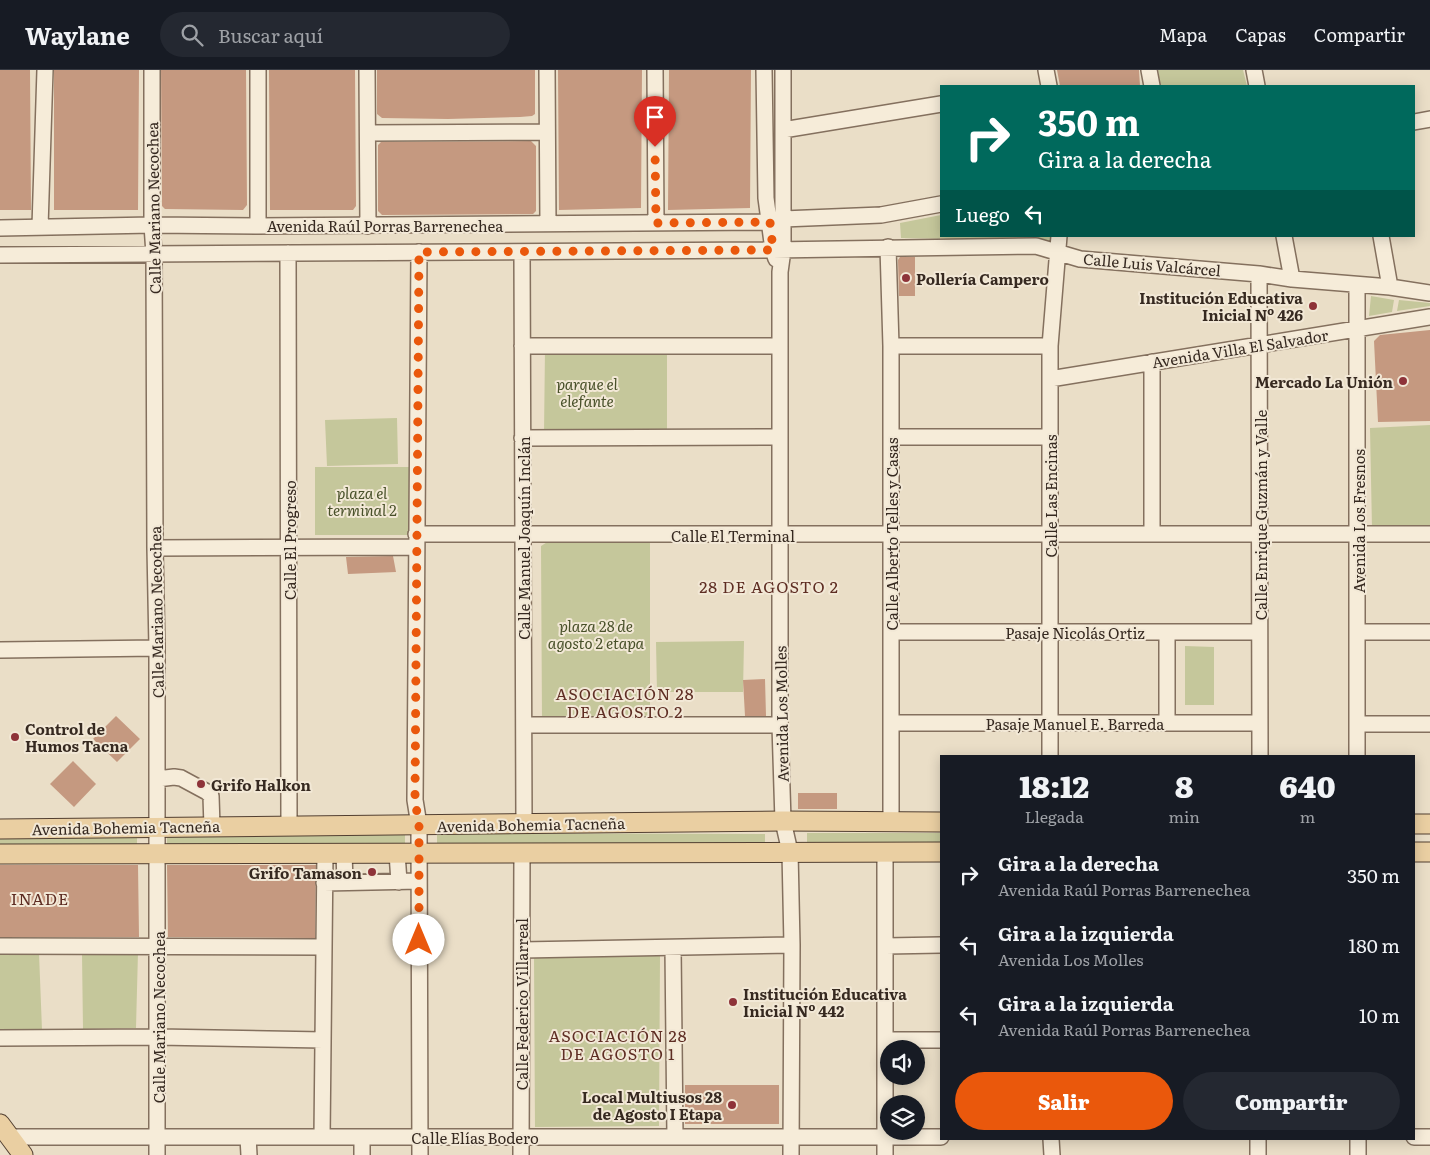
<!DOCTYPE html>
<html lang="es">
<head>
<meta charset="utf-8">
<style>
	body { margin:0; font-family:Literata,serif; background:#242831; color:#f1f3f6; height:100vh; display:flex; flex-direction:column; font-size:19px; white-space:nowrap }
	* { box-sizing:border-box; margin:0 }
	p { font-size:16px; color:#9ea1a6 }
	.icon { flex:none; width:28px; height:28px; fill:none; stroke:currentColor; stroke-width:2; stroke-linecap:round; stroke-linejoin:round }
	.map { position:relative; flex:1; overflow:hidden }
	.side { position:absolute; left:940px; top:685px; width:475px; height:385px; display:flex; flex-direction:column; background:#171b24; border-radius:0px; box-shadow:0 2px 12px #0003 }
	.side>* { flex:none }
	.guide { position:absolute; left:940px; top:15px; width:475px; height:152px; border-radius:0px; box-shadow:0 2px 12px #0003; background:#00695c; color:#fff; overflow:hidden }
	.tools { position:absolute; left:880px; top:970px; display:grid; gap:10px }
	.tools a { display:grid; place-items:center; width:45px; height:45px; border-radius:50%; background:#171b24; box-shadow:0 2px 12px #0003; font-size:25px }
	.pin { position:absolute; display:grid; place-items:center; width:42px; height:42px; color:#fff; margin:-51px -21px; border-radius:50% 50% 50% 0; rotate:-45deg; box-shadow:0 0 5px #0007 }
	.pin .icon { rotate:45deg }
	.me { position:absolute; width:55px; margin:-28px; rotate:0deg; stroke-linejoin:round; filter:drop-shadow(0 0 4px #0008) }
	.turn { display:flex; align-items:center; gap:18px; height:105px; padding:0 15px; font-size:22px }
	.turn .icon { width:65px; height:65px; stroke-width:2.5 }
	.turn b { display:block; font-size:35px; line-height:42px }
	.then { display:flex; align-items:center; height:48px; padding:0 15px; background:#0003; gap:10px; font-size:19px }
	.eta { display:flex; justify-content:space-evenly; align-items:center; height:85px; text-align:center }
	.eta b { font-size:30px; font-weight:800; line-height:35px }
	.cta { display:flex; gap:10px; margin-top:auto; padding:10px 15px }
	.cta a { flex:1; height:58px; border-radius:30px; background:#ea580c; color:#fff; font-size:20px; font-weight:800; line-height:58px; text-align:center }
	.cta a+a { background:#242831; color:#f1f3f6 }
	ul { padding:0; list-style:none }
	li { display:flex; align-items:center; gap:15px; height:70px; padding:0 15px }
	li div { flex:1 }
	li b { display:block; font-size:19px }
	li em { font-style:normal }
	header { display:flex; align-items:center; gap:30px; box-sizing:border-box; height:70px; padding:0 25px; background:#171b24; border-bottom:1px solid #363941 }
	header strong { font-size:24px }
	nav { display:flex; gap:28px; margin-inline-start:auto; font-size:18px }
	.search { width:350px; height:45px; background:#242831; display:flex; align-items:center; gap:12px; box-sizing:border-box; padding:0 18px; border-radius:28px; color:#9ea1a6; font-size:19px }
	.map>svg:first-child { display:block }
</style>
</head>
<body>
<header>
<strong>Waylane</strong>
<div class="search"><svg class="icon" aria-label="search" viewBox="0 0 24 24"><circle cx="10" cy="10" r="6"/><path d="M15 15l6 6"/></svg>Buscar aquí</div>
<nav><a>Mapa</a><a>Capas</a><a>Compartir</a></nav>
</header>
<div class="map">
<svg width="1430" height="1085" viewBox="0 0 1430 1085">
	<rect width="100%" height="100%" fill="#eadec7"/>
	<path fill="#c5c79b" d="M 1158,0 L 1243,0 L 1247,16 L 1160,16 Z
		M 941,145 L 941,166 L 1054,166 L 1054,171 L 901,168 L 900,153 Z
		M 1371,226 L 1394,230 L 1392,242 L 1369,246 Z
		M 1399,230 L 1430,233 L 1430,236 L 1397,241 Z
		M 545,279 L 667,281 L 667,363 L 544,363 Z
		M 397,348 L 398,394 L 327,396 L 325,350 Z
		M 1430,355 L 1430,458 L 1372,458 L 1370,358 Z
		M 315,397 L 409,397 L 409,465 L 315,465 Z
		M 650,470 L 650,651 L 542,651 L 541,476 L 549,471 Z
		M 744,571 L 743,622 L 657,622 L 656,572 Z
		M 1185,576 L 1214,577 L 1214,635 L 1185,635 Z
		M 137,761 L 137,774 L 0,776 L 0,762 Z
		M 167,762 L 405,764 L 405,777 L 167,774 Z
		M 437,763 L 765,764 L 765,777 L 437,777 Z
		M 807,763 L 941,763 L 941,776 L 807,776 Z
		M 138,882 L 136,958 L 83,959 L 82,884 Z
		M 0,883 L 39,883 L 42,960 L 0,959 Z
		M 534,886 L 660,886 L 659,1056 L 535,1057 Z"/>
	<path fill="#c59980" d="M 0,0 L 30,0 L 31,140 L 0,140 Z
		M 54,0 L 139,0 L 138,140 L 54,140 Z
		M 161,0 L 246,0 L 247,135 L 243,140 L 165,139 L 162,136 Z
		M 269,0 L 355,0 L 356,136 L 353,140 L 270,140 Z
		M 377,0 L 535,0 L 535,44 L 532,46 L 520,47 L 448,49 L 382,48 L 377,44 Z
		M 558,0 L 642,0 L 641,138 L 559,140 Z
		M 669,0 L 751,0 L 750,138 L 668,140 Z
		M 1057,0 L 1139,0 L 1140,16 L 1060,16 Z
		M 531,71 L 536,76 L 536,141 L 533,144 L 382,145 L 378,141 L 378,75 L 381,72 Z
		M 900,187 L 915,187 L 915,226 L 899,226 L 898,190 Z
		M 1430,260 L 1430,351 L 1378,352 L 1374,271 L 1380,265 Z
		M 393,486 L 396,502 L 348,504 L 346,487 Z
		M 765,609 L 766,646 L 745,646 L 743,610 Z
		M 116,646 L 140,669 L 117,692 L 93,669 Z
		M 73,691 L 96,714 L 74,737 L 50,714 Z
		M 798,723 L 837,723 L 837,739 L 798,739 Z
		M 0,795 L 138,795 L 139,867 L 0,867 Z
		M 167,795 L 316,795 L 315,868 L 168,867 Z
		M 685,1015 L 779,1015 L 779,1054 L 685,1054 Z"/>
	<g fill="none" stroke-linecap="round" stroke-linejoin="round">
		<g stroke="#84705e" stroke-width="18">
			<path id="minor" d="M 152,0 L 152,155 L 154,184 L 155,478 L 157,578 L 157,1085
				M 258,0 L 258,156
				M 367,0 L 368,156
				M 547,0 L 548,154
				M 655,0 L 656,153
				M 764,0 L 766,128 L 773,180 L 776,189
				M 783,0 L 783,180 L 780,202 L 780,655 L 783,751 L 790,782 L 792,875 L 791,1085
				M 1046,0 L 1049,16
				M 1149,0 L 1152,16
				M 1254,0 L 1257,16
				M 1414,52 L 1430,49
				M 783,60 L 941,34
				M 368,63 L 547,62
				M 40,157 L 45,0
				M 0,158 L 152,155 L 258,156 L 770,152 L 783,149 L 881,145 L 941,134
				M 1284,166 L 1292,209
				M 1381,166 L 1390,217
				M 888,177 L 891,276 L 891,751
				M 419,182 L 415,730 L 419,755 L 420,1085
				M 522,182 L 524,754
				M 288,183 L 289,756
				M 0,185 L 773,180 L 1036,176 L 1080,189 L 1259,204 L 1292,209 L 1390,217 L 1430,223
				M 1259,204 L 1260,686
				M 1357,215 L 1357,686
				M 522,276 L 780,276
				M 891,276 L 1050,276
				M 1152,292 L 1152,464
				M 1050,309 L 1430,247
				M 891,367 L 1050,367
				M 522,368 L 780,367
				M 416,464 L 1430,464
				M 155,478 L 416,477
				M 891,562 L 1259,562
				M 1167,562 L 1167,653
				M 1357,562 L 1430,562
				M 0,580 L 157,578
				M 891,653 L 1259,653
				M 1358,654 L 1430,654
				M 524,655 L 780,655
				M 1050,686 L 1050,276 L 1059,166
				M 157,709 L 174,707 L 181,708 L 207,722 L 211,726 L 212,757
				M 885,782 L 885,1085
				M 344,783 L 345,812
				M 397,783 L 399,812
				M 324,813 L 419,811
				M 0,876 L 324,877
				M 886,876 L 941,875
				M 673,878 L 675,1067
				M 522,880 L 792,875
				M 0,968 L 158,967 L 323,970
				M 885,970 L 941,970
				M 10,1067 L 941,1067
				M 248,1067 L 249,1085
				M 322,1067 L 325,783
				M 1414,1067 L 1430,1067
				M 1051,1069 L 1052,1085
				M 1358,1069 L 1358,1085
				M 362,1085 L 362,1067
				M 521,1085 L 522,783
				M 1258,1085 L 1258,1069"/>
		</g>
		<g stroke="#523f31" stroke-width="21">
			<path id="major" d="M 1414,754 L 1430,754
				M 0,759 L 783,751 L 941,752
				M 1414,782 L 1430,782
				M 0,784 L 941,782
				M 0,1054 L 23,1085"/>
		</g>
		<use href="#minor" stroke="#f6ecd9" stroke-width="15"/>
		<use href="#major" stroke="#eacfa2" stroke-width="19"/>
	</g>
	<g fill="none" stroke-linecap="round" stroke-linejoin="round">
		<path stroke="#ea580c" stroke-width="9" stroke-dasharray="0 16.2" d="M 419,870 L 419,755 L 415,730 L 419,182 L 773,180 L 770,152 L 656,153 L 655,77"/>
	</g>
	<g fill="#8e3339" stroke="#f2e8d6" stroke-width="2">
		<circle cx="906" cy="208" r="5"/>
		<circle cx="1313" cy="236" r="5"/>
		<circle cx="1403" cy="311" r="5"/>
		<circle cx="15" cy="667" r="5"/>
		<circle cx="201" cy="714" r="5"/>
		<circle cx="372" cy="802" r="5"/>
		<circle cx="733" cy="932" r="5"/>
		<circle cx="732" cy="1035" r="5"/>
	</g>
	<g text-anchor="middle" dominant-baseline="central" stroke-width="4" stroke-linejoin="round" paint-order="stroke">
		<g font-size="15" fill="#362920" stroke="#f2e8d6">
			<text transform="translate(153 138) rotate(-91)">Calle Mariano Necochea</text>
			<text x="385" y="155">Avenida Raúl Porras Barrenechea</text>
			<text transform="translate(1152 194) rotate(5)">Calle Luis Valcárcel</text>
			<text transform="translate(1240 278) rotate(-9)">Avenida Villa El Salvador</text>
			<text transform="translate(1050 426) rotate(-90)">Calle Las Encinas</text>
			<text transform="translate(1260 445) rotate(-90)">Calle Enrique Guzmán y Valle</text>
			<text transform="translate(1358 451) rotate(-90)">Avenida Los Fresnos</text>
			<text transform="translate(891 464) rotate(-90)">Calle Alberto Telles y Casas</text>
			<text x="733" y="465">Calle El Terminal</text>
			<text transform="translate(523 468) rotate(-90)">Calle Manuel Joaquín Inclán</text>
			<text transform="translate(289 470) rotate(-90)">Calle El Progreso</text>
			<text transform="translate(156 542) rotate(-91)">Calle Mariano Necochea</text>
			<text x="1075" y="562">Pasaje Nicolás Ortiz</text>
			<text transform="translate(781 644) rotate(-91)">Avenida Los Molles</text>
			<text x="1075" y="653">Pasaje Manuel E. Barreda</text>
			<text transform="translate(531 754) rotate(-1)">Avenida Bohemia Tacneña</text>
			<text transform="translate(126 757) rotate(-1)">Avenida Bohemia Tacneña</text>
			<text transform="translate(521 934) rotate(-90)">Calle Federico Villarreal</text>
			<text transform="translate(158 947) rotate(-90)">Calle Mariano Necochea</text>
			<text x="475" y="1067">Calle Elías Bodero</text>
		</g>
		<g font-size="15" font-weight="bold" fill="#362920" stroke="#f2e8d6" text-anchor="start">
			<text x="916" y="208">Pollería Campero</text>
			<text x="1303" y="227" text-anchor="end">Institución Educativa<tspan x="1303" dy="17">Inicial Nº 426</tspan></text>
			<text x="1393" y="311" text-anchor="end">Mercado La Unión</text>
			<text x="25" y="658">Control de<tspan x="25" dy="17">Humos Tacna</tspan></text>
			<text x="211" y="714">Grifo Halkon</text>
			<text x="362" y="802" text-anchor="end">Grifo Tamason</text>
			<text x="743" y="923">Institución Educativa<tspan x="743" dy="17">Inicial Nº 442</tspan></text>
			<text x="722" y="1026" text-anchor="end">Local Multiusos 28<tspan x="722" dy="17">de Agosto I Etapa</tspan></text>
		</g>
		<g font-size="15" font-style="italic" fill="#485029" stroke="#f2e8d6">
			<text x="587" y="313">parque el<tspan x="587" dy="17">elefante</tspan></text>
			<text x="362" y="422">plaza el<tspan x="362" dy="17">terminal 2</tspan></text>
			<text x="596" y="555">plaza 28 de<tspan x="596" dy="17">agosto 2 etapa</tspan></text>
		</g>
		<g font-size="16" letter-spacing="1" fill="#5e2d23" stroke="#f2e8d6">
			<text x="769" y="516">28 DE AGOSTO 2</text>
			<text x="625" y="623">ASOCIACIÓN 28<tspan x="625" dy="18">DE AGOSTO 2</tspan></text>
			<text x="40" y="828">INADE</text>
			<text x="618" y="965">ASOCIACIÓN 28<tspan x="618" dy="18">DE AGOSTO 1</tspan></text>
		</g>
	</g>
</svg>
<div class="tools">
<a><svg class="icon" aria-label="sound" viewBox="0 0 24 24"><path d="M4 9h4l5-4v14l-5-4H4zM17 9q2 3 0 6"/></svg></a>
<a><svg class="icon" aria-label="layers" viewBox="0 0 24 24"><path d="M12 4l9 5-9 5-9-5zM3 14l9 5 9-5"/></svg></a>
</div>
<div class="pin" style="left:655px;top:77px;background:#d93025"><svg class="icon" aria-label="arrive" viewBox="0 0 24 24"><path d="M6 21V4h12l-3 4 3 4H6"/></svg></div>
<svg class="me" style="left:419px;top:870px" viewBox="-20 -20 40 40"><circle r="19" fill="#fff"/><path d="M0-13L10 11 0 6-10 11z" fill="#ea580c"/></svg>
<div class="guide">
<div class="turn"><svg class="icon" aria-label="right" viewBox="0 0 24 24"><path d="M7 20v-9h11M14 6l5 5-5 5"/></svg><div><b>350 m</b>Gira a la derecha</div></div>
<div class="then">Luego<svg class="icon" aria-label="left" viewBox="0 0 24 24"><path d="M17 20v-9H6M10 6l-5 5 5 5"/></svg></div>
</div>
<section class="side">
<div class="eta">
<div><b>18:12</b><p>Llegada</p></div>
<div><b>8</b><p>min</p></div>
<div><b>640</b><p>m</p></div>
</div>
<ul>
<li><svg class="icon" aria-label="right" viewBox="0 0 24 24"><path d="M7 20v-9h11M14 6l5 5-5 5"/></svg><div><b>Gira a la derecha</b><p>Avenida Raúl Porras Barrenechea</p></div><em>350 m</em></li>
<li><svg class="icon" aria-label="left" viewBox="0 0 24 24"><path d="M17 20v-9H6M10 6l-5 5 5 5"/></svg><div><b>Gira a la izquierda</b><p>Avenida Los Molles</p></div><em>180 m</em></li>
<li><svg class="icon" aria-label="left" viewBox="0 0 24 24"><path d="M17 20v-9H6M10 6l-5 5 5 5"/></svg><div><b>Gira a la izquierda</b><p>Avenida Raúl Porras Barrenechea</p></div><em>10 m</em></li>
</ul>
<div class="cta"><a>Salir</a><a>Compartir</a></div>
</section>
</div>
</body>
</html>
